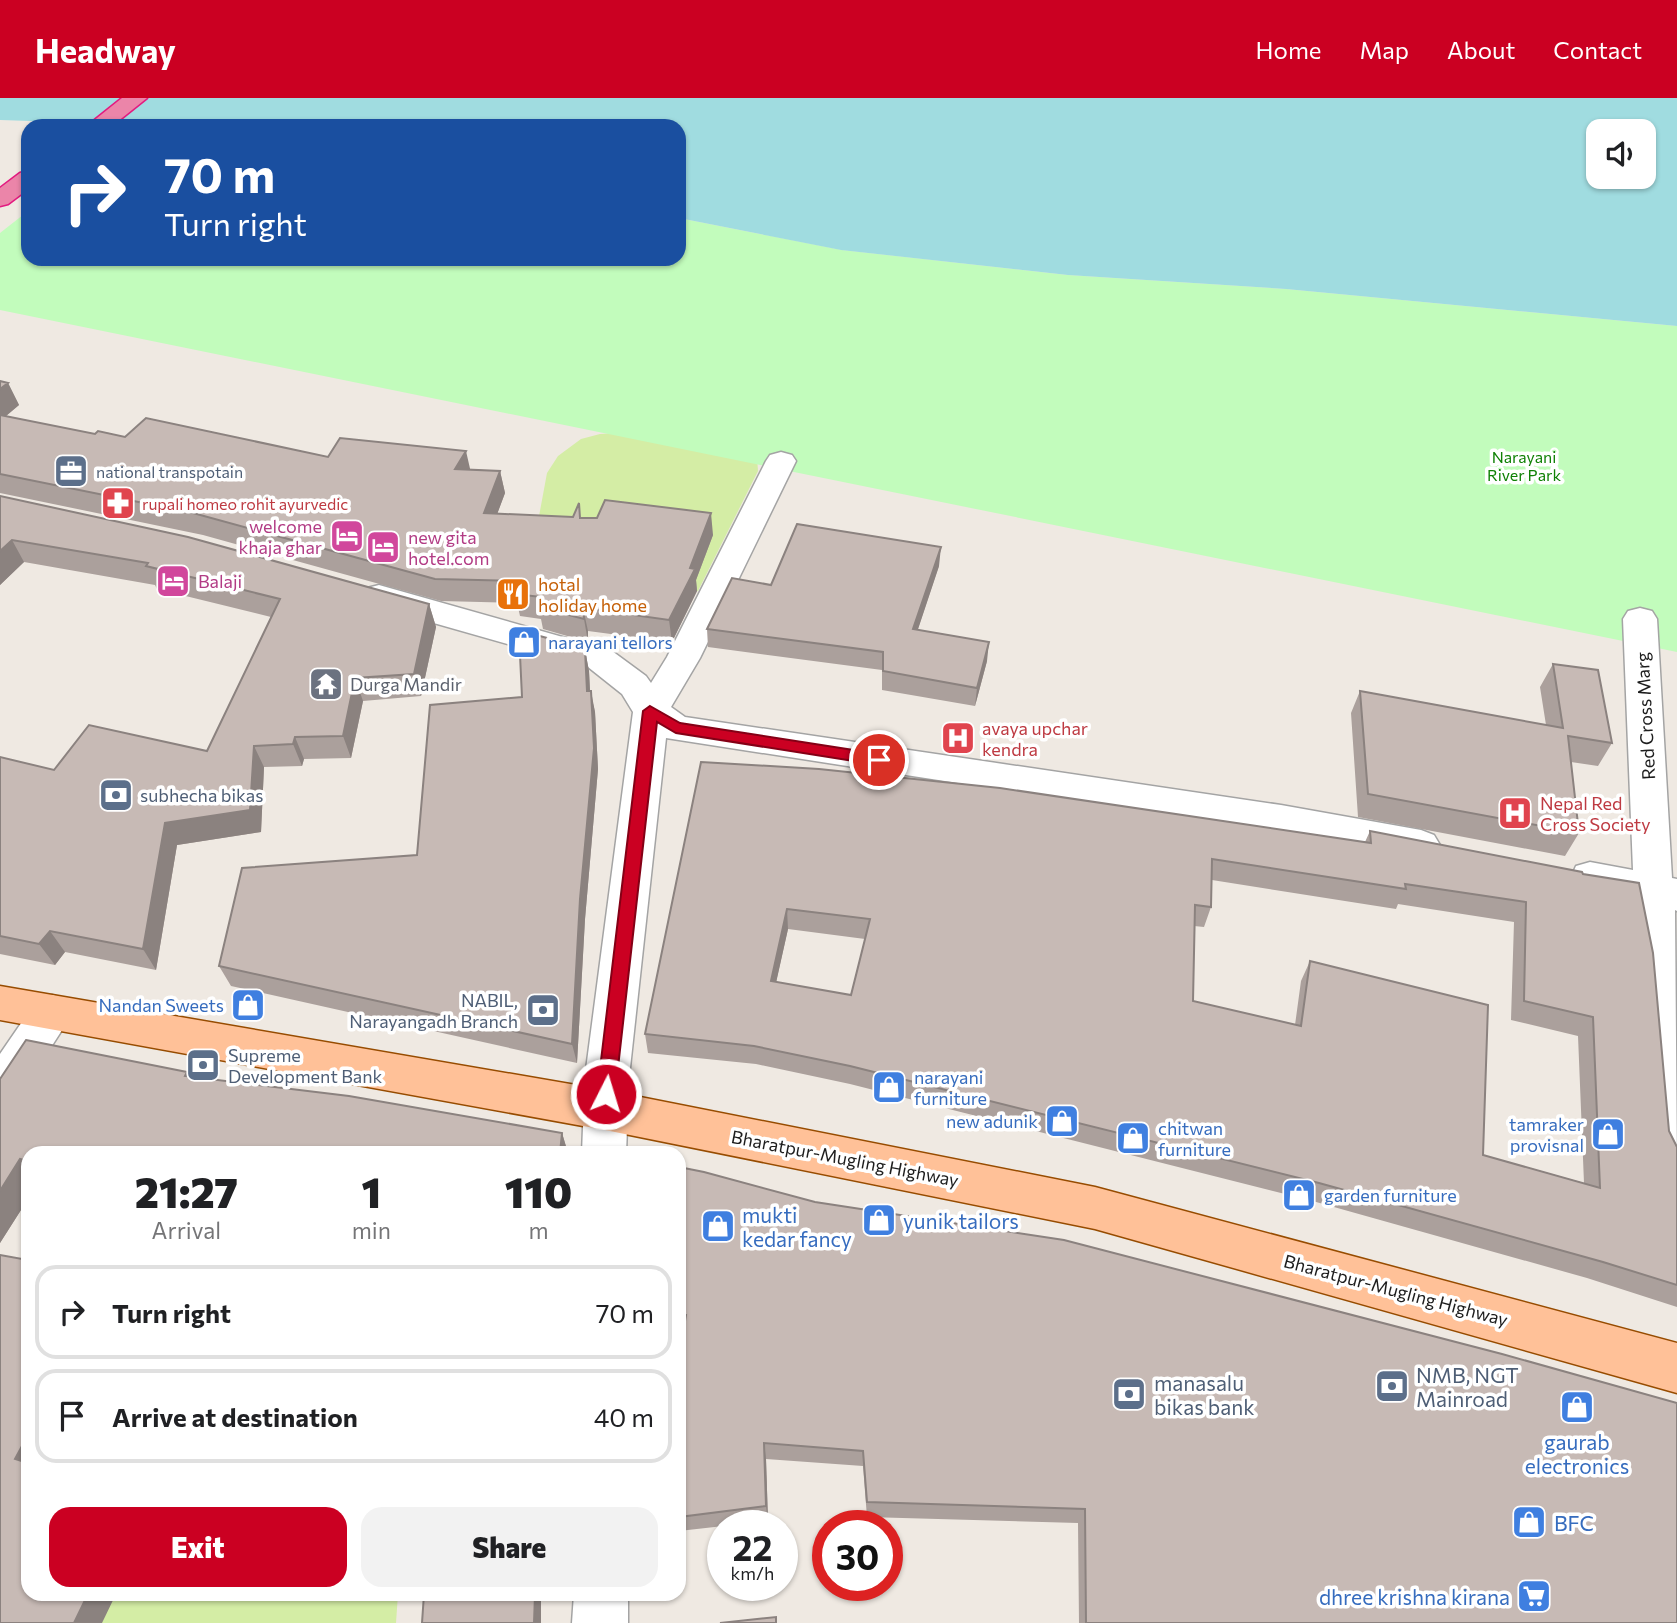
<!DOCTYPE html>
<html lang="en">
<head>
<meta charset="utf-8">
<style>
	body { margin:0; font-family:Commissioner,sans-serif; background:#f2f2f2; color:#202124; height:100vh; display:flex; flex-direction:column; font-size:26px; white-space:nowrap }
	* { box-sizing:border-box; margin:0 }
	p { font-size:23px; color:#757577 }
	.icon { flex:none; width:38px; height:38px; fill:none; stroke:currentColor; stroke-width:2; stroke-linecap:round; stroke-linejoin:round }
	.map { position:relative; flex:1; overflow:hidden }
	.details { position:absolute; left:21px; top:1048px; width:665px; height:455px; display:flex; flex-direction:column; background:#fff; border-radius:21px; box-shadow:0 2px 5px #0004 }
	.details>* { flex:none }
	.guide { position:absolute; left:21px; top:21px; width:665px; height:147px; border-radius:21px; box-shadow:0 2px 5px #0004; background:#1a4fa0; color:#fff; overflow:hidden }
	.controls { position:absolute; left:1586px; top:21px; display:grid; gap:14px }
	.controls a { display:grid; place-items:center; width:70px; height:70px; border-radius:14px; background:#fff; box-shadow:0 2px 5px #0004; font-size:35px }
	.speed { position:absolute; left:707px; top:1412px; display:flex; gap:14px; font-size:35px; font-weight:700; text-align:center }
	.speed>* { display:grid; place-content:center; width:91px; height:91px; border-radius:50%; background:#fff; box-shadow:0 2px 5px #0004; line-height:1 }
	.speed small { font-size:18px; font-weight:400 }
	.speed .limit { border:10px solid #d22; background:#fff; color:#111 }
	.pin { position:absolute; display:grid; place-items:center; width:60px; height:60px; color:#fff; margin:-30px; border:4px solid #fff; border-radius:50%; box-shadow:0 2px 7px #0007 }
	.me { position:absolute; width:77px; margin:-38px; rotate:5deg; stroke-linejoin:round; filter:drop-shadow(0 0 5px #0008) }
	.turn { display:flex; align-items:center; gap:24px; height:147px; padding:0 28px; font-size:32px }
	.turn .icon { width:91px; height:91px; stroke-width:2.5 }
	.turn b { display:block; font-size:49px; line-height:60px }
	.eta { display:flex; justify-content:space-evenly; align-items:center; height:119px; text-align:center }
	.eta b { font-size:42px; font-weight:800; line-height:49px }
	.action { display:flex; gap:14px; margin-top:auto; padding:14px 28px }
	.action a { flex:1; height:80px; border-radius:21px; background:#cb0022; color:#fff; font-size:28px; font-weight:800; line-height:80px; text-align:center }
	.action a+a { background:#f2f2f2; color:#202124 }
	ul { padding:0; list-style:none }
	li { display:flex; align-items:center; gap:21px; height:94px; margin:0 14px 10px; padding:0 14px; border:4px solid #e0e0e0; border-radius:21px }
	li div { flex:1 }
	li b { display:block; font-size:26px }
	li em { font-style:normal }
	header { display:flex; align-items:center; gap:42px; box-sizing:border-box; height:98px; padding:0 35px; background:#cb0022; color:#fff }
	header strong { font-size:33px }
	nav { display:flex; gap:38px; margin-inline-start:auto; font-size:24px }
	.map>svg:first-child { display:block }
</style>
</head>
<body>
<header>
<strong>Headway</strong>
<nav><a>Home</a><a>Map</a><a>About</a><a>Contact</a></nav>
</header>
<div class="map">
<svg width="1677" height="1525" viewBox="0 0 1677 1525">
	<rect width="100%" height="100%" fill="#efe9e2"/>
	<path fill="#d4eda5" d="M 668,332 L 757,359 L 758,373 L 698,493 L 595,479 L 630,508 L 618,537 L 570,527 L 535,440 L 547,375 L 558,358 L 581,341 L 600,336 Z
		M 78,1496 L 398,1496 L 396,1525 L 101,1525 Z"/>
	<path fill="#c2fcbc" d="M 28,113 L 28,161 L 679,161 L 679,120 L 842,152 L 1068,177 L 1286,191 L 1677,228 L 1677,554 L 0,212 L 0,135 Z"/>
	<path fill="#a0dce0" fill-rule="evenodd" d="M 0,0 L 1677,0 L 1677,228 L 1286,191 L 1068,177 L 841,152 L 679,120 L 679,28 L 186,28 L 0,22 ZM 1598,33 L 1643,33 L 1643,79 L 1598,79 Z"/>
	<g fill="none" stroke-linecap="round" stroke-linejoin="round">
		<g stroke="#a4a4a4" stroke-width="3">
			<path id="minor" d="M 781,354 L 792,357 L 796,363 L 700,560 L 671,609 L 685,619 L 1281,707 L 1421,732 L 1434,737 L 1440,747 L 1434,757 L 1421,762 L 1281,735 L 666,640 L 629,979 L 626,1055 L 582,1055 L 585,979 L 633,614 L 622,596 L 588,569 L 367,506 L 363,498 L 367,490 L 379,487 L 612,553 L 646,578 L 651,585 L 667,559 L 766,363 L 770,357 Z
				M 1640,510 L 1652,513 L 1657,521 L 1672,780 L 1677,781 L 1677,813 L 1675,812 L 1677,1071 L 1661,1065 L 1655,1051 L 1635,804 L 1576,790 L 1571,779 L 1576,768 L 1590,764 L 1633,772 L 1623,521 L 1628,513 Z
				M 52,897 L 67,902 L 73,915 L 15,1005 L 0,1010 L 0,956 L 37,902 Z
				M 574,1496 L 628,1496 L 628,1525 L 572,1525 Z"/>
		</g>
		<g stroke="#974c00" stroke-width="3">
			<path id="major" d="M 0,888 L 605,992 L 1095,1089 L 1677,1245 L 1677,1295 L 1095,1131 L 605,1032 L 0,922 Z"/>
		</g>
		<g stroke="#e31a80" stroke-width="3">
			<path id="highway" d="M 122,0 L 147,0 L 112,28 L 87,28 Z
				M 28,73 L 28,91 L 8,106 L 0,108 L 0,90 L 20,75 Z"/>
		</g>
		<use href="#minor" fill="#fff" fill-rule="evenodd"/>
		<use href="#major" fill="#ffc198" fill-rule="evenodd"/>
		<use href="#highway" fill="#eb85a9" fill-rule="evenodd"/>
	</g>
	<path fill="#aba09c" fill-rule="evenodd" d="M 0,283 L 8,285 L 19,307 L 6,318 L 95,336 L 328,359 L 470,371 L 500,373 L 505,395 L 497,416 L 582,420 L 713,437 L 696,482 L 697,493 L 672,544 L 588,533 L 588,544 L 543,531 L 541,521 L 520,518 L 517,505 L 441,503 L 203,437 L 0,395 Z
		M 0,398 L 429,506 L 436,529 L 421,598 L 363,603 L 351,660 L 304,661 L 302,668 L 264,669 L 261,734 L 177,747 L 156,872 L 65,854 L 55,867 L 0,856 L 0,659 L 54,672 L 207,653 L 271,519 L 157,491 L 155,487 L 24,464 L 0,487 Z
		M 939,468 L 918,531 L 987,563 L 975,608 L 882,592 L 882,572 L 708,549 L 707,531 L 771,487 Z
		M 585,552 L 589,573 L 590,593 L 595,614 L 598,671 L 585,821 L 577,965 L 231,888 L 219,868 L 417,757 L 522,599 Z
		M 1553,566 L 1612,645 L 1598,668 L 1571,664 L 1579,735 L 1565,758 L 1358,719 L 1351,615 L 1360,593 L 1546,627 L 1540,589 Z
		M 701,664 L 1365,744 L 1370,733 L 1582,774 L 1669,1033 L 1677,1049 L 1677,1209 L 1587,1180 L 1309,1102 L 850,986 L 756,966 L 648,955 L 645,936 ZM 1212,782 L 1396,811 L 1398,806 L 1514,824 L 1511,922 L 1578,938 L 1584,1085 L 1483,1057 L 1310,863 L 1301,883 L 1295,927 L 1193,903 L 1194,828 L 1204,829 L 1211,809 ZM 788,831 L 865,841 L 851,897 L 776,884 Z
		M 187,974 L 191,978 L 562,1035 L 568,1055 L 28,1055 L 28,1101 L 0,1145 L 0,981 Z
		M 679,1069 L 1677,1525 L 1079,1525 L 1078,1425 L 867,1419 L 863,1368 L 766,1361 L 768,1423 L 679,1433 Z"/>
	<path fill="#8b827f" d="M 8,285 L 19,307 L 0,323 L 0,291 Z
		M 466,353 L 471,375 L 455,371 Z
		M 500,373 L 505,395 L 489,438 L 484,415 Z
		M 711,415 L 713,437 L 696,482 L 697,493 L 672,544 L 669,522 Z
		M 12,442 L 24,464 L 0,487 L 0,453 Z
		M 941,449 L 939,468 L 912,549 L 913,531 Z
		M 429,506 L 436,529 L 421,598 L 414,576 Z
		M 583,510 L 588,533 L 588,544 L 584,521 Z
		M 989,544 L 987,563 L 975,608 L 977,590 Z
		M 585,552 L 589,573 L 591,614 L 587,593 Z
		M 355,580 L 363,603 L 351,660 L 343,638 Z
		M 591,593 L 595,614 L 598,671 L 585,821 L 577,965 L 572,946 Z
		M 295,639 L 304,661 L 302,668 L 293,646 Z
		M 254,648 L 264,669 L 261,734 L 177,747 L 156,872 L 143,851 L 165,725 Z
		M 787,811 L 788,831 L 772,903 L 771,883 Z
		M 50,833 L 65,854 L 55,867 L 39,846 Z
		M 562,1035 L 568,1055 L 560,1055 Z
		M 20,1061 L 28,1069 L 28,1101 L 0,1145 L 0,1093 Z
		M 28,1337 L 28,1370 L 15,1361 Z
		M 764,1345 L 766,1361 L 768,1423 L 766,1408 Z
		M 88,1496 L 116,1496 L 102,1525 L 74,1525 Z
		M 535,1496 L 541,1496 L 541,1525 L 534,1525 Z"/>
	<path fill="#c7bab5" stroke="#8b827f" stroke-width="2" fill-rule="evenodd" d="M 0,283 L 8,285 L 0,291 Z
		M 0,317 L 95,336 L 98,333 L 125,339 L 146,320 L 328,359 L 340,340 L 466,353 L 455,371 L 500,373 L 484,415 L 573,419 L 579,405 L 580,420 L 597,420 L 605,402 L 711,415 L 690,470 L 695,471 L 669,522 L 583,510 L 584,521 L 538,509 L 542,499 L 515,496 L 517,483 L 435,481 L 193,415 L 0,376 Z
		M 0,398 L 188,439 L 429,506 L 414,576 L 355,580 L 343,638 L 295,639 L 293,646 L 254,648 L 250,712 L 165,725 L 143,851 L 50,833 L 39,846 L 0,838 L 0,659 L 54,672 L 89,627 L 207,653 L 280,501 L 146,468 L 148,465 L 12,442 L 0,453 Z
		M 797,426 L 941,449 L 913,531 L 989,544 L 977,590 L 883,573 L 883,554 L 707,531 L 732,480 L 771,487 Z
		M 529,535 L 583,550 L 585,552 L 587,593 L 591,593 L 594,650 L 580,801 L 572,946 L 219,868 L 242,770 L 417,757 L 430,607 L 522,599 L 520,557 Z
		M 1553,566 L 1598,572 L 1612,645 L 1568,638 L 1579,735 L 1368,696 L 1360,593 L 1563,630 Z
		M 701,664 L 819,671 L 1000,690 L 1371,745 L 1370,733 L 1582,774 L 1583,776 L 1639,785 L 1653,855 L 1669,1033 L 1677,1049 L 1677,1187 L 1603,1164 L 1319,1085 L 850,968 L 754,948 L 645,936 ZM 1212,761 L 1406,791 L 1405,786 L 1526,804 L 1524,903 L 1593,919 L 1600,1090 L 1483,1057 L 1488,907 L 1310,863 L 1301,928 L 1193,903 L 1195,807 L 1211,809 ZM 787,811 L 870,821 L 851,897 L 771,883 Z
		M 26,942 L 187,974 L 185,978 L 349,998 L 562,1035 L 560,1055 L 28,1055 L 28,1063 L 20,1061 L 0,1093 L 0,981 Z
		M 679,1069 L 704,1074 L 815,1104 L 1064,1142 L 1502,1256 L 1677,1305 L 1677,1525 L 1086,1525 L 1085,1411 L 867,1404 L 863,1353 L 764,1345 L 766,1408 L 679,1419 L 679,1223 L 685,1223 L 686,1217 L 679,1215 Z
		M 0,1157 L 28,1162 L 28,1337 L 15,1361 L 28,1365 L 28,1496 L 88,1496 L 74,1525 L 0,1525 Z
		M 424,1496 L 535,1496 L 534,1525 L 422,1525 Z
		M 776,1519 L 776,1525 L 720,1525 Z"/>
	<path fill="#cb0022" stroke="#840016" stroke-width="2" d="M 650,608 L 680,625 L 879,656 L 887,662 L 879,667 L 676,635 L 657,624 L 615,996 L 612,1002 L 606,1004 L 599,1002 L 597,996 L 643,613 Z"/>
	<defs>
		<g id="office-square" transform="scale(1.75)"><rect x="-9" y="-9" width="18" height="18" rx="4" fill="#5c6f8a" stroke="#fff"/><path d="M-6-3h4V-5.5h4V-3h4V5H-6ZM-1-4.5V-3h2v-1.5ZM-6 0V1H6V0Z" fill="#fff"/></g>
		<g id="pharmacy-square" transform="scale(1.75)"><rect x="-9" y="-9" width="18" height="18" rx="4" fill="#e0444e" stroke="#fff"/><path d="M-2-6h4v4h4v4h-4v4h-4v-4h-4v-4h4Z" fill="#fff"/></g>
		<g id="hotel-square" transform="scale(1.75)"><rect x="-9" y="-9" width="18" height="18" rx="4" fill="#d1479c" stroke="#fff"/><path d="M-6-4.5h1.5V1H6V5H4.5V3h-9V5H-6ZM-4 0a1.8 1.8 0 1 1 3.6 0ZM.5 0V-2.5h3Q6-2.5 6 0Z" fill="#fff"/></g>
		<g id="restaurant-square" transform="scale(1.75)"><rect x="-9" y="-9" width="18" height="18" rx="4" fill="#e8710a" stroke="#fff"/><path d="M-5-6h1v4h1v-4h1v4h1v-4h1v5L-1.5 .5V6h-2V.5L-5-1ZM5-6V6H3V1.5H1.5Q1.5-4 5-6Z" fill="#fff"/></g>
		<g id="shop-square" transform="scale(1.75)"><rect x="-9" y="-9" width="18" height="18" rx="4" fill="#3f7fe0" stroke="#fff"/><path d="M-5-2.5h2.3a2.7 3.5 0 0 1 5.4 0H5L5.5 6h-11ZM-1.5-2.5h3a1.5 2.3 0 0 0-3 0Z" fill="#fff"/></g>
		<g id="temple-square" transform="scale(1.75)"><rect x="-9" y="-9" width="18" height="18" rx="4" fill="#6b7280" stroke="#fff"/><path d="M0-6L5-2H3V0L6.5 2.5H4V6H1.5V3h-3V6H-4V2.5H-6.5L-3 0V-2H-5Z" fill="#fff"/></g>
		<g id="hospital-square" transform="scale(1.75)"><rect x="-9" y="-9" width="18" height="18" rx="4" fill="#e0444e" stroke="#fff"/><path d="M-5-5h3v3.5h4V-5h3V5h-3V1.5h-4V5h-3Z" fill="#fff"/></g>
		<g id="bank-square" transform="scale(1.75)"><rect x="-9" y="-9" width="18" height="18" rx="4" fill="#5c6f8a" stroke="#fff"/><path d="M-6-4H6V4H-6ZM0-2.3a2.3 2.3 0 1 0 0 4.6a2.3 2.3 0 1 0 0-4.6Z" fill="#fff"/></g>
		<g id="supermarket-square" transform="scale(1.75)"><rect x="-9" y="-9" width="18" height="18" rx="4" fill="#3f7fe0" stroke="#fff"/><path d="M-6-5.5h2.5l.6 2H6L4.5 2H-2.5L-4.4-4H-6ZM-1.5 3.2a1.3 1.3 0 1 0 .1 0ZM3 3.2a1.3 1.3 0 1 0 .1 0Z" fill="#fff"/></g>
	</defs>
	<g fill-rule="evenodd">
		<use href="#office-square" x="71" y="373"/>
		<use href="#pharmacy-square" x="118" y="405"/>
		<use href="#hotel-square" x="347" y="438"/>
		<use href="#hotel-square" x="383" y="449"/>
		<use href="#hotel-square" x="173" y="483"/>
		<use href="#restaurant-square" x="513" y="496"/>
		<use href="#shop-square" x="524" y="544"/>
		<use href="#temple-square" x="326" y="586"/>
		<use href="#hospital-square" x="958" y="640"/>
		<use href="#bank-square" x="116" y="697"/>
		<use href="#hospital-square" x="1515" y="715"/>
		<use href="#shop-square" x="248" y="907"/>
		<use href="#bank-square" x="543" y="912"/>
		<use href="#bank-square" x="203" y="967"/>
		<use href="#shop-square" x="889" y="989"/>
		<use href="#shop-square" x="1062" y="1023"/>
		<use href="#shop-square" x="1608" y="1036"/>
		<use href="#shop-square" x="1133" y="1040"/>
		<use href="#shop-square" x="1299" y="1097"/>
		<use href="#shop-square" x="879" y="1122"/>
		<use href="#shop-square" x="718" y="1128"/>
		<use href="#bank-square" x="1392" y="1288"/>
		<use href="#bank-square" x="1129" y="1296"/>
		<use href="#shop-square" x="1577" y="1309"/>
		<use href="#shop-square" x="1529" y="1424"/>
		<use href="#supermarket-square" x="1534" y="1498"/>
	</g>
	<g text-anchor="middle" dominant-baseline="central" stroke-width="7" stroke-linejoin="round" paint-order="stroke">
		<g font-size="16" fill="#0f8105" stroke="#fff">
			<text x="1524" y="358">Narayani<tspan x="1524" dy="18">River Park</tspan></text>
		</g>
		<g font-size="16" fill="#4e5e75" stroke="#fff" text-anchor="start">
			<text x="96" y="373">national transpotain</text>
		</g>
		<g font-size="16" fill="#be3a42" stroke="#fff" text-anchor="start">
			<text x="142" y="405">rupali homeo rohit ayurvedic</text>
		</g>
		<g font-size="18" fill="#b23c85" stroke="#fff" text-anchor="start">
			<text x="322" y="428" text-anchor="end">welcome<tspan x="322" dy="21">khaja ghar</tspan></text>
			<text x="408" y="439">new gita<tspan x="408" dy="21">hotel.com</tspan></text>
			<text x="198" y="483">Balaji</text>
		</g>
		<g font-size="18" fill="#c56008" stroke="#fff" text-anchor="start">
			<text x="538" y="486">hotal<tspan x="538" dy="21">holiday home</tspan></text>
		</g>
		<g font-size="18" fill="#366cbe" stroke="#fff" text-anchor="start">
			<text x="548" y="544">narayani tellors</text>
			<text x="224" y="907" text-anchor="end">Nandan Sweets</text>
			<text x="914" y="979">narayani<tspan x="914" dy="21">furniture</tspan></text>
			<text x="1038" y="1023" text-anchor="end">new adunik</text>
			<text x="1584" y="1026" text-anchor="end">tamraker<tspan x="1584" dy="21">provisnal</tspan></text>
			<text x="1158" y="1030">chitwan<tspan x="1158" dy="21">furniture</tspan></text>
			<text x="1324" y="1097">garden furniture</text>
		</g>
		<g font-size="18" fill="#5b616d" stroke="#fff" text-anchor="start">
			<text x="350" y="586">Durga Mandir</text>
		</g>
		<g font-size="18" fill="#1d1d1d" stroke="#fff">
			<text transform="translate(1645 618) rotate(-93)">Red Cross Marg</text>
			<text transform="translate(845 1060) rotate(11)">Bharatpur-Mugling Highway</text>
			<text transform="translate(1396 1192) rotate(15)">Bharatpur-Mugling Highway</text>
		</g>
		<g font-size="18" fill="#be3a42" stroke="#fff" text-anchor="start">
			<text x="982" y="630">avaya upchar<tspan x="982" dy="21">kendra</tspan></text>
			<text x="1540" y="705">Nepal Red<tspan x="1540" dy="21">Cross Society</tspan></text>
		</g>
		<g font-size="18" fill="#4e5e75" stroke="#fff" text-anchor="start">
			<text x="140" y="697">subhecha bikas</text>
			<text x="518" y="902" text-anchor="end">NABIL,<tspan x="518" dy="21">Narayangadh Branch</tspan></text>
			<text x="228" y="957">Supreme<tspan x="228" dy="21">Development Bank</tspan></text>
		</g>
		<g font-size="21" fill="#366cbe" stroke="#fff" text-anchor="start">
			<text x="742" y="1116">mukti<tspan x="742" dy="24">kedar fancy</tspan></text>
			<text x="903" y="1122">yunik tailors</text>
			<text x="1577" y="1343" text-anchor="middle">gaurab<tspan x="1577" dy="24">electronics</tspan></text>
			<text x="1554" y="1424">BFC</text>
			<text x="1510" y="1498" text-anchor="end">dhree krishna kirana</text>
		</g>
		<g font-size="21" fill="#4e5e75" stroke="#fff" text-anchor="start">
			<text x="1416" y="1276">NMB, NGT<tspan x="1416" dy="24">Mainroad</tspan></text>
			<text x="1154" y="1284">manasalu<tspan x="1154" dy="24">bikas bank</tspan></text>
		</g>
	</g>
</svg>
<div class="controls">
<a><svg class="icon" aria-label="sound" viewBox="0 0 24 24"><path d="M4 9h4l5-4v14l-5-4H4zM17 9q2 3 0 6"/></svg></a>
</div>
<div class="speed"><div>22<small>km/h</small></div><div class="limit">30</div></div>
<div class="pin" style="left:879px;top:662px;background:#d93025"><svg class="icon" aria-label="arrive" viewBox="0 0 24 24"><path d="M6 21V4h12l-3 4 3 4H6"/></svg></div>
<svg class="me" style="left:606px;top:996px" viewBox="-20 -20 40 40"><circle r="17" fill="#cb0022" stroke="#fff" stroke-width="3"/><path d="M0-11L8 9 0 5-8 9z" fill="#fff"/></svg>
<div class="guide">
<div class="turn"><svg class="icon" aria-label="right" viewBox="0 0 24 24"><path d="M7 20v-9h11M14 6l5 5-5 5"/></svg><div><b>70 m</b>Turn right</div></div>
</div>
<section class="details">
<div class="eta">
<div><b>21:27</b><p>Arrival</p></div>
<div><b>1</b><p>min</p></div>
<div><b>110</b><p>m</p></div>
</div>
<ul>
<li><svg class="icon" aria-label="right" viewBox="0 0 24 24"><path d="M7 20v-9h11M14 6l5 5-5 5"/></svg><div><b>Turn right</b></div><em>70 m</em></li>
<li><svg class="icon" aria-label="arrive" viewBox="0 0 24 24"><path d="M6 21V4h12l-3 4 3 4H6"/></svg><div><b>Arrive at destination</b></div><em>40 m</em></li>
</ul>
<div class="action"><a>Exit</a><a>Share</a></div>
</section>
</div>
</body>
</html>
